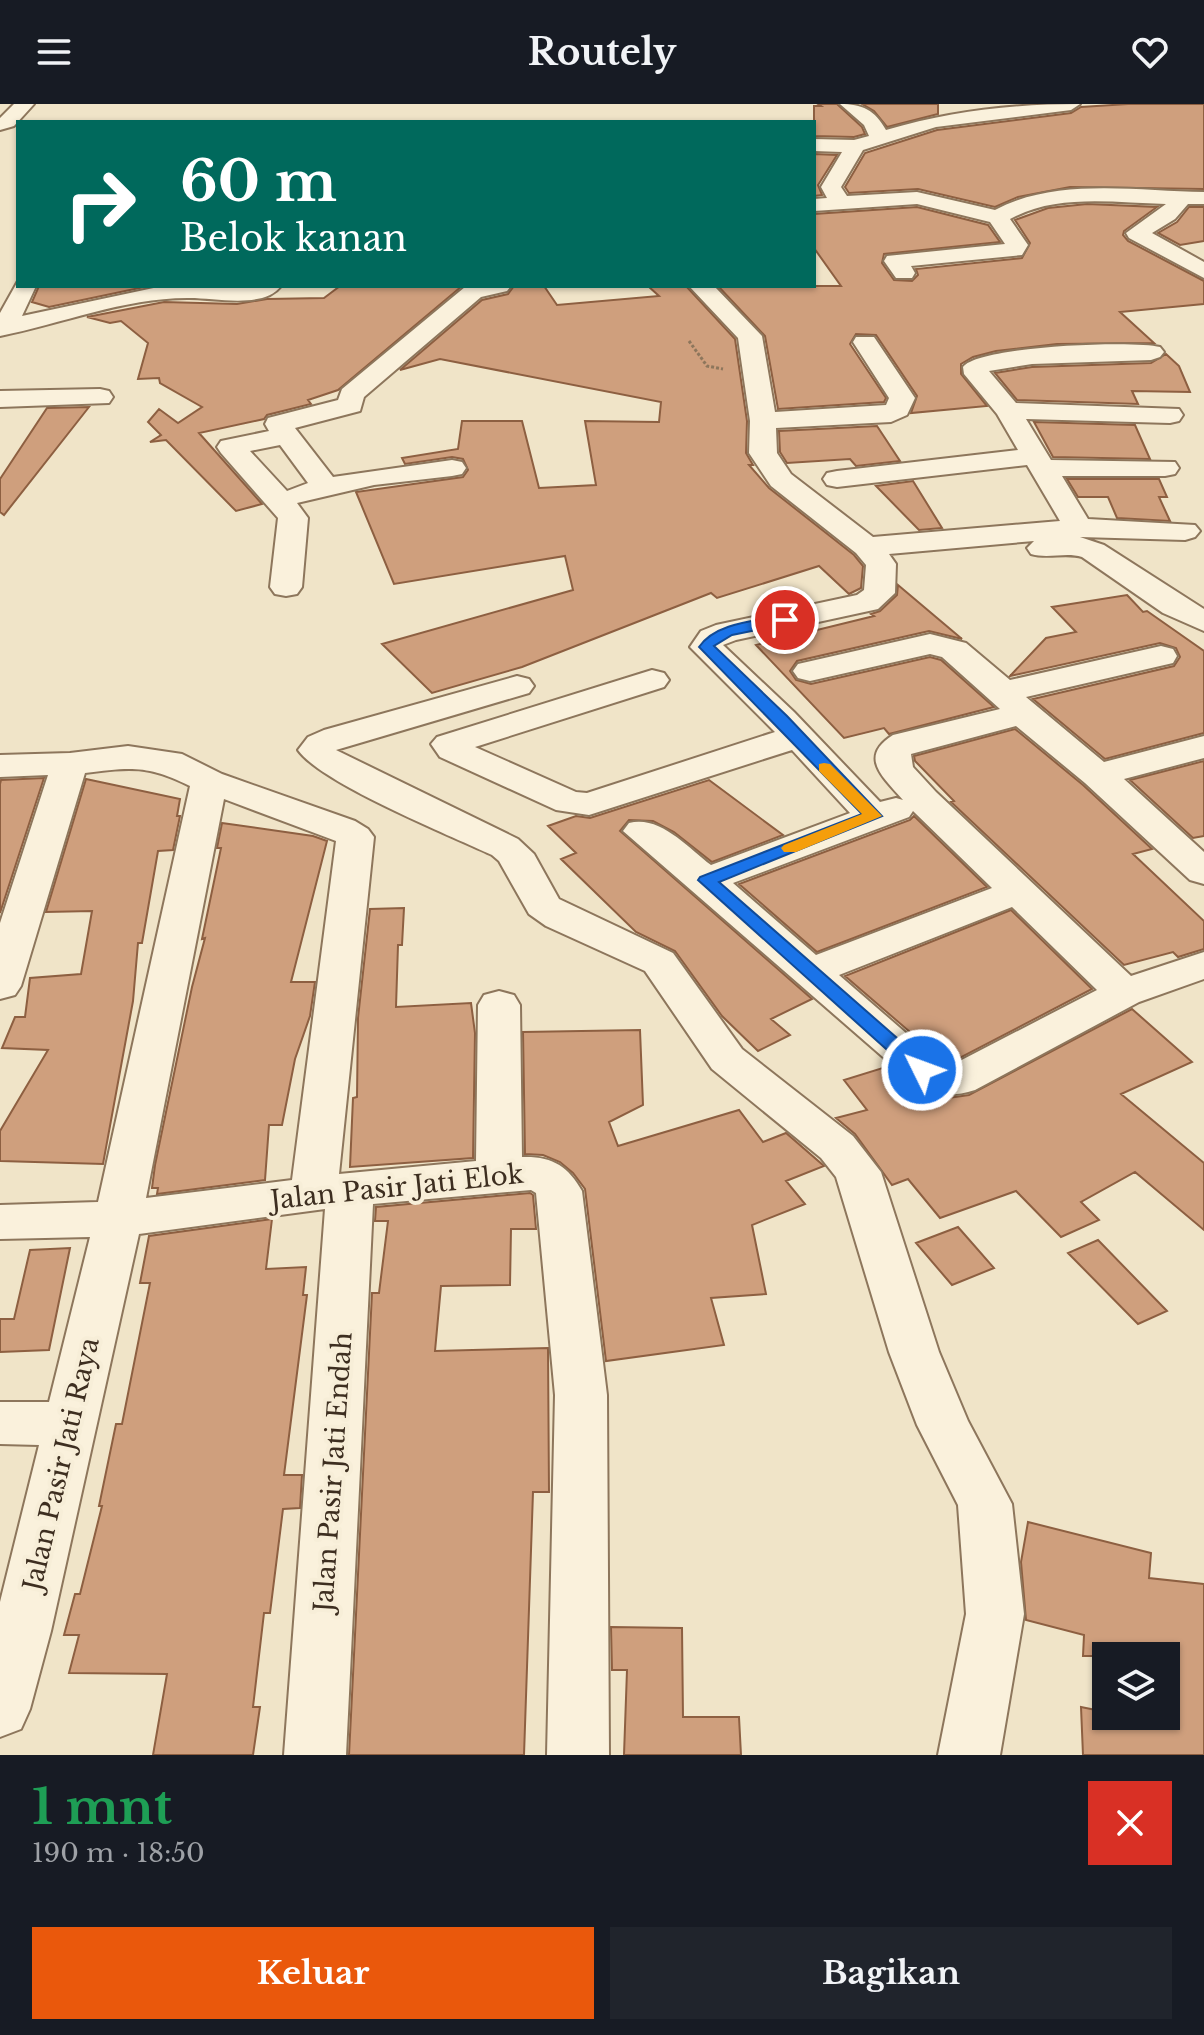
<!DOCTYPE html>
<html lang="id">
<head>
<meta charset="utf-8">
<style>
	body { margin:0; font-family:"Libre Baskerville",serif; background:#20242c; color:#f1f3f6; height:100vh; display:flex; flex-direction:column; font-size:30px; white-space:nowrap }
	* { box-sizing:border-box; margin:0 }
	p { font-size:26px; color:#9ea1a6 }
	.icon { flex:none; width:44px; height:44px; fill:none; stroke:currentColor; stroke-width:2; stroke-linecap:round; stroke-linejoin:round }
	.map { position:relative; height:1651px; overflow:hidden }
	.sheet { display:flex; flex-direction:column; background:#171b24; flex:1 }
	.sheet>* { flex:none }
	.top-card { position:absolute; left:16px; top:16px; width:800px; height:168px; border-radius:0px; box-shadow:0 2px 6px #0004; background:#00695c; color:#fff; overflow:hidden }
	.fabs { position:absolute; left:1092px; top:1538px; display:grid; gap:16px }
	.fabs a { display:grid; place-items:center; width:88px; height:88px; border-radius:0px; background:#171b24; box-shadow:0 2px 6px #0004; font-size:40px }
	.pin { position:absolute; display:grid; place-items:center; width:68px; height:68px; color:#fff; margin:-34px; border:4px solid #fff; border-radius:50%; box-shadow:0 2px 8px #0007 }
	.me { position:absolute; width:88px; margin:-44px; rotate:312deg; stroke-linejoin:round; filter:drop-shadow(0 0 6px #0008) }
	.turn { display:flex; align-items:center; gap:28px; height:168px; padding:0 32px; font-size:36px }
	.turn .icon { width:104px; height:104px; stroke-width:2.5 }
	.turn b { display:block; font-size:56px; line-height:68px }
	.round { display:grid; place-items:center; flex:none; width:84px; height:84px; border-radius:0px; background:#20242c }
	.head { display:flex; align-items:center; justify-content:space-between; height:136px; padding:0 32px }
	h1 { font-size:48px; font-weight:800; line-height:60px; color:#1e9e55 }
	.cta { display:flex; gap:16px; margin-top:auto; padding:16px 32px }
	.cta a { flex:1; height:92px; border-radius:0px; background:#ea580c; color:#fff; font-size:32px; font-weight:800; line-height:92px; text-align:center }
	.cta a+a { background:#20242c; color:#f1f3f6 }
	header { display:flex; justify-content:space-between; align-items:center; height:104px; padding:0 32px; background:#171b24; font-size:36px; font-weight:800 }
	.map>svg:first-child { display:block }
</style>
</head>
<body>
<header><svg class="icon" aria-label="menu" viewBox="0 0 24 24"><path d="M4 6h16M4 12h16M4 18h16"/></svg>Routely<svg class="icon" aria-label="heart" viewBox="0 0 24 24"><path d="M12 20l-8-8c-3-5 5-10 8-4 3-6 11-1 8 4z"/></svg></header>
<div class="map">
<svg width="1204" height="1651" viewBox="0 0 1204 1651">
	<rect width="100%" height="100%" fill="#f0e4c8"/>
	<path fill="#cf9f7d" stroke="#8d5f41" stroke-width="2" d="M 818,0 L 837,0 L 862,23 L 865,30 L 854,33 L 814,32 L 814,2 L 821,2 Z
		M 862,0 L 938,0 L 938,10 L 887,23 L 874,7 Z
		M 1128,0 L 1204,0 L 1204,85 L 1070,83 L 1018,93 L 995,103 L 918,85 L 849,89 L 845,83 L 865,49 L 937,26 L 1071,9 L 1081,3 Z
		M 814,50 L 837,51 L 818,81 L 822,91 L 814,92 Z
		M 1087,100 L 1157,103 L 1124,127 L 1123,131 L 1128,137 L 1204,177 L 1204,200 L 1120,208 L 1154,239 L 1057,240 L 996,247 L 973,253 L 961,260 L 961,270 L 987,302 L 911,309 L 917,292 L 876,231 L 856,230 L 850,240 L 886,294 L 884,298 L 778,305 L 765,232 L 718,182 L 841,182 L 814,144 L 814,110 L 917,103 L 988,121 L 1000,138 L 884,150 L 882,159 L 894,176 L 912,177 L 918,171 L 916,165 L 1022,154 L 1030,139 L 1015,116 L 1048,104 Z
		M 1189,103 L 1204,103 L 1204,137 L 1180,141 L 1158,129 L 1177,118 Z
		M 39,182 L 149,182 L 49,203 L 32,198 Z
		M 340,182 L 462,182 L 338,286 L 308,296 L 311,300 L 267,311 L 264,315 L 199,329 L 262,400 L 236,407 L 166,336 L 150,338 L 161,331 L 148,318 L 159,305 L 178,319 L 202,303 L 160,279 L 159,274 L 138,275 L 148,239 L 121,217 L 110,219 L 87,213 L 164,198 L 237,200 L 267,195 L 324,194 Z
		M 514,182 L 544,182 L 557,201 L 659,192 L 648,182 L 686,182 L 735,235 L 747,317 L 746,349 L 753,361 L 749,361 L 769,384 L 854,451 L 863,462 L 861,484 L 849,490 L 819,462 L 717,494 L 711,489 L 522,563 L 432,589 L 382,540 L 573,486 L 565,452 L 394,480 L 356,388 L 463,373 L 468,366 L 463,355 L 452,353 L 405,360 L 402,354 L 458,345 L 462,317 L 522,317 L 539,384 L 596,381 L 585,317 L 659,318 L 661,298 L 440,255 L 400,266 L 482,196 L 508,190 Z
		M 1166,250 L 1179,262 L 1190,288 L 1132,287 L 1138,300 L 1017,296 L 995,269 L 1032,263 L 1151,259 Z
		M 89,303 L 4,411 L 0,408 L 0,375 L 47,304 Z
		M 1034,318 L 1135,321 L 1150,355 L 1053,353 Z
		M 877,322 L 900,357 L 856,362 L 850,355 L 787,359 L 780,348 L 779,327 Z
		M 1067,375 L 1159,375 L 1167,393 L 1159,393 L 1170,417 L 1117,414 L 1108,393 L 1078,393 Z
		M 913,377 L 942,424 L 919,426 L 876,382 Z
		M 898,481 L 962,535 L 929,527 L 797,557 L 790,567 L 796,576 L 811,580 L 930,553 L 941,556 L 994,603 L 889,630 L 884,624 L 844,634 L 756,541 L 874,512 L 871,510 L 880,507 L 897,491 Z
		M 1127,491 L 1143,508 L 1147,507 L 1204,547 L 1204,629 L 1105,655 L 1033,595 L 1174,562 L 1180,553 L 1176,544 L 1160,539 L 1010,572 L 1046,534 L 1076,528 L 1052,503 Z
		M 1015,625 L 1083,681 L 1152,745 L 1133,750 L 1204,817 L 1204,845 L 1178,853 L 1173,848 L 1124,861 L 951,698 L 954,697 L 915,657 L 914,652 Z
		M 1204,657 L 1204,732 L 1193,734 L 1130,676 Z
		M 44,674 L 0,809 L 0,680 L 1,676 Z
		M 86,675 L 180,695 L 177,712 L 180,712 L 173,746 L 158,747 L 142,839 L 138,839 L 133,897 L 103,1060 L 0,1057 L 0,1027 L 48,946 L 2,944 L 15,913 L 25,913 L 30,874 L 81,870 L 92,807 L 46,808 Z
		M 709,676 L 783,731 L 712,758 L 674,728 L 653,717 L 629,716 L 620,727 L 812,895 L 771,915 L 790,931 L 758,947 L 722,912 L 675,847 L 636,828 L 561,755 L 576,749 L 548,722 L 576,712 L 590,714 Z
		M 914,712 L 987,783 L 817,848 L 739,780 L 910,716 Z
		M 222,719 L 313,732 L 327,737 L 291,878 L 315,878 L 310,912 L 295,955 L 282,1021 L 269,1021 L 265,1076 L 157,1090 L 158,1084 L 152,1084 L 155,1061 L 192,883 L 205,834 L 202,835 L 221,744 L 217,744 Z
		M 404,804 L 402,841 L 398,841 L 396,903 L 471,899 L 475,929 L 473,1054 L 350,1063 L 353,994 L 357,993 L 358,914 L 370,805 Z
		M 1011,806 L 1092,885 L 952,958 L 939,953 L 845,872 Z
		M 1132,905 L 1192,958 L 1121,990 L 1204,1059 L 1204,1126 L 1135,1068 L 1081,1098 L 1099,1116 L 1061,1133 L 1016,1087 L 940,1114 L 908,1075 L 892,1081 L 855,1030 L 836,1014 L 867,1006 L 844,976 L 889,962 L 920,989 L 948,994 L 969,991 Z
		M 640,926 L 643,1001 L 609,1018 L 618,1042 L 739,1006 L 763,1038 L 786,1029 L 824,1062 L 786,1077 L 805,1100 L 752,1121 L 766,1190 L 711,1194 L 724,1241 L 606,1257 L 585,1085 L 573,1069 L 560,1058 L 543,1051 L 525,1050 L 523,928 Z
		M 530,1089 L 533,1091 L 536,1125 L 511,1125 L 510,1181 L 441,1182 L 435,1247 L 548,1244 L 549,1388 L 533,1388 L 524,1651 L 349,1651 L 372,1189 L 379,1189 L 388,1117 L 375,1117 L 376,1103 Z
		M 272,1115 L 266,1165 L 306,1163 L 303,1191 L 307,1191 L 284,1371 L 302,1371 L 300,1404 L 283,1405 L 270,1509 L 264,1509 L 253,1603 L 260,1603 L 253,1651 L 153,1651 L 167,1570 L 69,1569 L 79,1531 L 64,1531 L 75,1490 L 80,1490 L 102,1402 L 99,1402 L 116,1320 L 122,1320 L 150,1179 L 140,1179 L 149,1132 Z
		M 958,1123 L 994,1164 L 952,1181 L 916,1139 Z
		M 1098,1136 L 1167,1207 L 1138,1220 L 1068,1149 Z
		M 70,1144 L 49,1246 L 0,1248 L 0,1215 L 14,1215 L 30,1146 Z
		M 1028,1418 L 1151,1449 L 1149,1474 L 1204,1480 L 1204,1651 L 1083,1651 L 1081,1603 L 1106,1608 L 1106,1612 L 1124,1612 L 1166,1621 L 1166,1552 L 1083,1552 L 1084,1531 L 1026,1516 L 1021,1458 Z
		M 611,1523 L 682,1524 L 683,1613 L 739,1613 L 741,1651 L 624,1651 L 627,1566 L 612,1566 Z"/>
	<g fill="none" stroke-linecap="round" stroke-linejoin="round">
		<g stroke="#8d765c" stroke-width="4">
			<path id="street" d="M 14,0 L 34,0 L 14,22 L 0,26 L 0,14 Z
				M 840,0 C 862,0 875,6 886,26 C 950,7 1014,0 1080,0 L 1071,6 L 936,23 L 863,46 L 841,83 L 847,92 L 917,88 L 995,106 C 1056,73 1137,87 1204,88 L 1204,100 L 1188,100 L 1175,115 L 1152,129 L 1204,158 L 1204,174 L 1129,134 L 1126,129 L 1166,100 C 1115,99 1057,89 1010,115 L 1028,141 L 1022,151 L 911,162 L 915,169 L 912,174 L 896,174 L 884,157 L 887,152 L 1005,140 L 990,118 L 917,100 L 814,107 L 814,95 L 827,94 L 821,83 L 842,48 L 814,47 L 814,35 L 854,36 L 869,32 L 864,21 Z
				M 18,177 L 18,182 L 36,182 L 22,212 L 163,182 L 281,182 C 263,206 212,193 187,194 C 124,194 61,220 0,232 L 0,209 Z
				M 511,182 L 507,187 L 481,193 L 364,293 L 360,307 L 295,324 L 333,373 L 452,356 L 462,358 L 466,364 L 462,370 L 452,372 L 374,381 L 297,399 L 308,414 L 302,483 L 297,490 L 286,492 L 275,490 L 270,483 L 278,414 L 221,349 L 217,343 L 221,337 L 269,327 L 265,320 L 268,314 L 338,296 L 342,285 L 465,183 ZM 280,341 L 308,379 L 287,387 L 250,347 Z
				M 689,182 L 714,182 L 762,232 L 775,308 L 886,301 L 889,294 L 853,238 L 856,233 L 874,233 L 915,294 L 907,311 L 891,318 L 776,324 L 777,349 L 791,370 L 873,433 L 1060,417 L 1027,361 L 837,383 L 827,381 L 823,375 L 827,369 L 837,367 L 1018,346 L 997,310 L 964,270 L 963,263 C 978,242 1133,236 1160,243 L 1164,248 L 1160,253 L 1151,256 L 1032,260 L 989,267 L 1016,299 L 1179,305 L 1183,311 L 1179,317 L 1170,319 L 1026,315 L 1051,356 L 1175,358 L 1179,364 L 1175,370 L 1165,372 L 1062,372 L 1088,415 L 1195,421 L 1200,427 L 1195,433 L 1185,436 L 1080,433 L 1104,441 L 1204,505 L 1204,527 L 1163,509 L 1082,453 C 1066,448 1048,455 1031,450 L 1027,444 L 1034,437 L 889,450 L 896,460 L 895,489 L 878,505 L 736,536 L 723,541 L 794,608 L 880,698 L 896,694 L 903,696 C 883,673 858,653 893,631 L 1000,605 L 942,553 L 930,550 L 810,577 L 798,574 L 793,567 L 798,560 L 930,530 L 966,539 L 1010,576 L 1161,542 L 1173,545 L 1177,552 L 1173,559 L 1026,593 L 1104,658 L 1204,632 L 1204,654 L 1124,675 L 1204,748 L 1204,780 L 1190,776 L 1085,679 L 1016,622 L 911,650 L 913,663 L 936,688 L 1131,872 L 1204,848 L 1204,875 L 1139,898 L 975,986 C 956,992 940,992 921,986 L 623,727 L 629,719 C 660,711 687,743 711,761 L 850,709 L 792,646 L 589,711 L 556,706 L 440,653 L 431,640 L 437,633 L 652,566 L 664,569 L 669,576 L 664,583 L 475,643 L 576,688 L 587,689 L 775,628 L 690,543 L 701,527 L 716,521 L 857,491 L 864,486 L 866,461 L 856,449 L 771,382 L 749,349 L 750,317 L 738,234 ZM 913,707 L 992,784 L 816,851 L 733,779 L 909,713 ZM 1012,803 L 1097,886 L 952,961 L 937,956 L 839,871 Z
				M 100,285 L 109,287 L 113,293 L 109,299 L 0,303 L 0,287 Z
				M 517,572 L 529,575 L 534,582 L 529,589 L 336,646 L 518,735 L 534,750 L 559,795 L 673,849 L 742,945 L 853,1032 L 881,1068 L 939,1248 L 968,1317 L 1012,1400 L 1024,1510 L 1000,1651 L 938,1651 L 966,1510 L 958,1401 L 917,1321 L 889,1248 L 836,1073 L 821,1054 L 712,965 L 645,867 L 546,822 L 529,810 L 499,757 L 492,751 C 449,731 321,679 298,646 L 308,633 L 324,626 Z
				M 128,642 L 182,650 L 222,670 L 355,717 L 368,725 L 374,733 L 339,1070 L 476,1057 L 478,901 L 484,891 L 499,887 L 514,891 L 520,901 L 522,1053 C 552,1052 568,1062 582,1087 L 607,1291 L 609,1651 L 547,1651 L 555,1291 L 536,1089 L 531,1086 L 373,1100 L 346,1651 L 284,1651 L 325,1105 L 139,1130 L 51,1527 L 30,1605 L 21,1625 L 0,1633 L 0,1498 L 39,1341 L 0,1340 L 0,1298 L 49,1298 L 90,1133 L 0,1135 L 0,1101 L 98,1098 L 190,682 C 148,661 131,663 85,669 L 21,882 L 15,891 L 0,895 L 0,819 L 48,671 L 0,673 L 0,651 L 70,649 ZM 224,695 L 336,737 L 292,1076 L 146,1094 Z"/>
		</g>
		<path stroke="#8d765c" stroke-width="3" stroke-dasharray="3 2" stroke-linecap="butt" d="M 689,237 L 707,262 L 723,265"/>
		<use href="#street" fill="#faf1dc" fill-rule="evenodd"/>
	</g>
	<path fill="#1a73e8" stroke="#114b97" stroke-width="2" d="M 785,511 L 793,516 L 791,519 L 732,531 L 714,542 L 787,612 L 882,712 L 719,778 L 929,962 L 932,966 L 929,971 L 915,971 L 698,776 L 700,773 L 862,710 L 699,543 C 716,518 757,517 785,511 Z"/>
	<path fill="#f59e0b" d="M 824,659 L 830,660 L 882,712 L 796,748 L 784,748 L 781,744 L 784,741 L 862,710 L 819,667 L 819,660 Z"/>
	<g text-anchor="middle" dominant-baseline="central" stroke-width="8" stroke-linejoin="round" paint-order="stroke">
		<g font-size="26" fill="#3d2e20" stroke="#f7eed8">
			<text transform="translate(397 1083) rotate(-6)">Jalan Pasir Jati Elok</text>
			<text transform="translate(61 1360) rotate(-77)">Jalan Pasir Jati Raya</text>
			<text transform="translate(333 1368) rotate(-86)">Jalan Pasir Jati Endah</text>
		</g>
	</g>
</svg>
<div class="fabs">
<a><svg class="icon" aria-label="layers" viewBox="0 0 24 24"><path d="M12 4l9 5-9 5-9-5zM3 14l9 5 9-5"/></svg></a>
</div>
<div class="pin" style="left:785px;top:516px;background:#d93025"><svg class="icon" aria-label="arrive" viewBox="0 0 24 24"><path d="M6 21V4h12l-3 4 3 4H6"/></svg></div>
<svg class="me" style="left:922px;top:966px" viewBox="-20 -20 40 40"><circle r="17" fill="#1a73e8" stroke="#fff" stroke-width="3"/><path d="M0-11L8 9 0 5-8 9z" fill="#fff"/></svg>
<div class="top-card">
<div class="turn"><svg class="icon" aria-label="right" viewBox="0 0 24 24"><path d="M7 20v-9h11M14 6l5 5-5 5"/></svg><div><b>60 m</b>Belok kanan</div></div>
</div>
</div>
<section class="sheet">
<div class="head"><div><h1>1 mnt</h1><p>190 m · 18:50</p></div><a class="round" style="background:#d93025;color:#fff"><svg class="icon" aria-label="close" viewBox="0 0 24 24"><path d="M6 6l12 12M18 6L6 18"/></svg></a></div>
<div class="cta"><a>Keluar</a><a>Bagikan</a></div>
</section>
</body>
</html>
